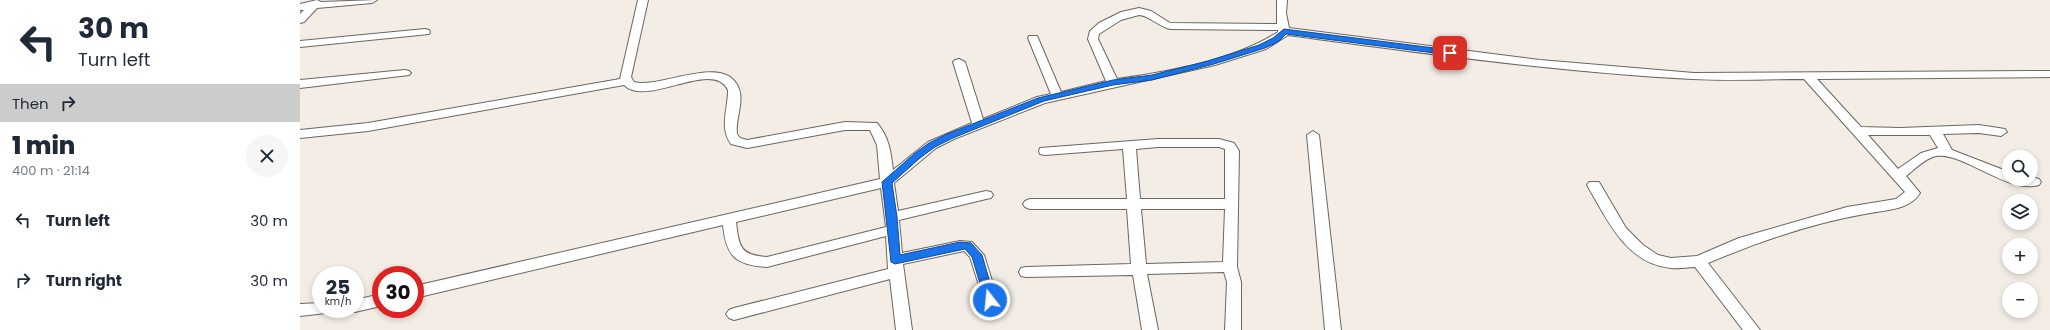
<!DOCTYPE html>
<html lang="en">
<head>
<meta charset="utf-8">
<style>
	body { margin:0; font-family:Poppins,sans-serif; background:#f6f6f7; color:#1f2937; height:100vh; display:flex; flex-direction:column; font-size:15px; white-space:nowrap }
	* { box-sizing:border-box; margin:0 }
	p { font-size:13px; color:#747a83 }
	.icon { flex:none; width:22px; height:22px; fill:none; stroke:currentColor; stroke-width:2; stroke-linecap:round; stroke-linejoin:round }
	.map { position:relative; flex:1; overflow:hidden }
	.details { display:flex; flex-direction:column; background:#fff; width:300px }
	.details>* { flex:none }
	.hud { background:#fff; color:#1f2937; overflow:hidden }
	.tools { position:absolute; left:1702px; top:150px; display:grid; gap:8px }
	.tools a { display:grid; place-items:center; width:36px; height:36px; border-radius:50%; background:#fff; box-shadow:0 2px 6px #0003; font-size:20px }
	.speed { position:absolute; left:12px; top:266px; display:flex; gap:8px; font-size:20px; font-weight:700; text-align:center }
	.speed>* { display:grid; place-content:center; width:52px; height:52px; border-radius:50%; background:#fff; box-shadow:0 2px 6px #0003; line-height:1 }
	.speed small { font-size:10px; font-weight:400 }
	.speed .limit { border:6px solid #d22; background:#fff; color:#111 }
	.pin { position:absolute; display:grid; place-items:center; width:34px; height:34px; color:#fff; margin:-17px; border-radius:8px; box-shadow:0 2px 6px #0006 }
	.me { position:absolute; width:44px; margin:-22px; rotate:344deg; stroke-linejoin:round; filter:drop-shadow(0 0 3px #0008) }
	.turn { display:flex; align-items:center; gap:14px; height:84px; padding:0 12px; font-size:18px }
	.turn .icon { width:52px; height:52px; stroke-width:2.5 }
	.turn b { display:block; font-size:28px; line-height:34px }
	.then { display:flex; align-items:center; height:38px; padding:0 12px; background:#0003; gap:8px; font-size:15px }
	.round { display:grid; place-items:center; flex:none; width:42px; height:42px; border-radius:21px; background:#f6f6f7 }
	.summary { display:flex; align-items:center; justify-content:space-between; height:68px; padding:0 12px }
	h1 { font-size:24px; font-weight:800; line-height:30px }
	ul { padding:0; list-style:none }
	li { display:flex; align-items:center; gap:12px; height:60px; padding:0 12px }
	li div { flex:1 }
	li b { display:block; font-size:15px }
	li em { font-style:normal }
	main { display:flex; flex:1; min-height:0 }
	.map>svg:first-child { display:block }
</style>
</head>
<body>
<main>
<section class="details">
<div class="hud">
<div class="turn"><svg class="icon" aria-label="left" viewBox="0 0 24 24"><path d="M17 20v-9H6M10 6l-5 5 5 5"/></svg><div><b>30 m</b>Turn left</div></div>
<div class="then">Then<svg class="icon" aria-label="right" viewBox="0 0 24 24"><path d="M7 20v-9h11M14 6l5 5-5 5"/></svg></div>
</div>
<div class="summary"><div><h1>1 min</h1><p>400 m · 21:14</p></div><a class="round"><svg class="icon" aria-label="close" viewBox="0 0 24 24"><path d="M6 6l12 12M18 6L6 18"/></svg></a></div>
<ul>
<li><svg class="icon" aria-label="left" viewBox="0 0 24 24"><path d="M17 20v-9H6M10 6l-5 5 5 5"/></svg><div><b>Turn left</b></div><em>30 m</em></li>
<li><svg class="icon" aria-label="right" viewBox="0 0 24 24"><path d="M7 20v-9h11M14 6l5 5-5 5"/></svg><div><b>Turn right</b></div><em>30 m</em></li>
</ul>
</section>
<div class="map">
<svg width="1750" height="330" viewBox="0 0 1750 330">
	<rect width="100%" height="100%" fill="#f3ede6"/>
	<g fill="none" stroke-linecap="round" stroke-linejoin="round">
		<g stroke="#6b6660" stroke-width="2">
			<path id="minor" d="M 17,0 L 21,2 L 77,0 L 72,3 L 17,8 L 4,22 L 0,23 L 0,14 L 4,10 L 0,10 L 0,4 Z
				M 338,0 L 348,0 L 331,77 L 334,82 C 361,89 426,52 439,89 C 444,103 435,120 437,134 L 440,138 L 447,140 L 545,122 L 577,123 C 589,137 591,152 593,170 L 628,142 L 672,123 L 653,62 L 655,60 L 659,59 L 665,62 L 683,119 L 737,97 L 751,94 L 728,38 L 729,36 L 737,36 L 738,38 L 761,92 L 806,81 L 788,39 L 790,31 L 799,23 L 821,12 L 839,8 L 851,11 L 870,23 L 977,24 L 977,0 L 987,0 L 986,13 L 989,28 L 1240,60 L 1394,73 L 1750,71 L 1750,77 L 1517,79 L 1561,127 L 1600,128 L 1679,125 L 1705,129 L 1707,132 L 1701,136 L 1679,133 L 1643,134 L 1652,150 L 1709,172 L 1709,179 L 1731,179 L 1731,177 L 1739,179 L 1741,182 L 1739,185 C 1707,194 1664,152 1636,156 C 1625,158 1614,170 1606,176 L 1620,193 C 1609,211 1583,210 1565,214 C 1512,223 1458,242 1408,263 L 1460,330 L 1443,330 L 1395,267 C 1387,267 1378,269 1371,268 C 1326,264 1307,219 1287,185 L 1289,182 L 1299,182 L 1326,228 L 1343,245 L 1358,255 L 1371,258 L 1397,256 L 1439,238 L 1547,207 L 1596,199 L 1605,192 L 1504,79 C 1467,79 1429,81 1392,79 C 1257,72 1122,53 988,35 L 966,49 L 915,65 L 745,103 L 654,139 L 636,148 L 594,183 L 598,211 L 686,191 L 691,192 L 693,195 L 691,198 L 686,199 L 599,220 L 602,253 L 660,241 L 672,242 L 684,255 L 698,300 L 695,304 L 690,306 L 685,304 L 670,257 L 664,251 L 603,264 L 612,330 L 596,330 L 590,279 L 434,320 L 429,318 L 426,314 L 429,310 L 434,308 L 588,269 L 586,236 L 467,267 C 436,265 426,257 423,225 L 115,298 L 115,286 L 580,179 L 577,145 L 570,130 L 545,130 L 447,148 L 431,144 C 419,127 428,110 428,90 C 413,58 347,108 324,85 L 68,131 L 0,138 L 0,130 L 68,123 L 320,79 ZM 839,15 C 848,15 858,26 870,29 L 978,30 L 978,32 C 932,61 871,71 817,79 L 798,39 L 799,34 L 821,20 ZM 1568,135 L 1630,135 L 1638,148 L 1621,153 L 1598,169 ZM 581,188 L 586,227 L 467,257 C 440,255 439,247 436,222 Z
				M 125,29 L 129,30 L 130,32 L 129,34 L 0,47 L 0,41 Z
				M 105,70 L 109,71 L 111,73 L 109,75 L 0,88 L 0,80 Z
				M 1013,131 L 1019,135 L 1041,330 L 1025,330 L 1007,135 Z
				M 858,139 L 919,139 L 934,143 L 939,151 L 937,267 L 941,282 L 941,330 L 925,330 L 927,282 L 924,272 L 847,274 L 858,330 L 842,330 L 833,275 L 726,277 L 721,276 L 719,272 L 721,268 L 726,267 L 831,264 L 827,209 L 730,209 L 725,207 L 723,204 L 725,201 L 730,199 L 827,199 L 823,149 L 745,155 L 740,154 L 739,151 L 740,148 ZM 858,147 L 919,147 L 925,149 L 925,199 L 840,199 L 836,149 ZM 841,209 L 925,209 L 923,262 L 846,264 Z
				M 81,294 L 81,306 L 55,312 L 49,309 L 55,309 L 55,300 Z
				M 21,303 L 21,309 L 29,309 L 26,313 L 0,316 L 0,304 Z"/>
		</g>
		<use href="#minor" fill="#fff" fill-rule="evenodd"/>
	</g>
	<path fill="#1a73e8" stroke="#114b97" d="M 984,29 L 1150,50 L 1154,53 L 1150,55 L 986,34 L 978,42 L 965,48 L 914,64 L 852,80 L 813,85 L 744,101 L 653,138 L 635,147 L 620,158 L 592,183 L 597,217 L 600,255 L 660,242 L 671,243 L 682,255 L 695,300 L 694,303 L 686,303 L 685,300 L 672,257 L 665,249 L 595,264 L 591,262 L 582,182 L 614,154 L 629,143 L 647,134 L 738,98 L 813,80 L 852,75 L 908,61 L 959,45 L 973,38 Z"/>
</svg>
<div class="tools">
<a><svg class="icon" aria-label="search" viewBox="0 0 24 24"><circle cx="10" cy="10" r="6"/><path d="M15 15l6 6"/></svg></a>
<a><svg class="icon" aria-label="layers" viewBox="0 0 24 24"><path d="M12 4l9 5-9 5-9-5zM3 14l9 5 9-5"/></svg></a>
<a>+</a>
<a>−</a>
</div>
<div class="speed"><div>25<small>km/h</small></div><div class="limit">30</div></div>
<div class="pin" style="left:1150px;top:53px;background:#d93025"><svg class="icon" aria-label="arrive" viewBox="0 0 24 24"><path d="M6 21V4h12l-3 4 3 4H6"/></svg></div>
<svg class="me" style="left:690px;top:300px" viewBox="-20 -20 40 40"><circle r="17" fill="#1a73e8" stroke="#fff" stroke-width="3"/><path d="M0-11L8 9 0 5-8 9z" fill="#fff"/></svg>
</div>
</main>
</body>
</html>
